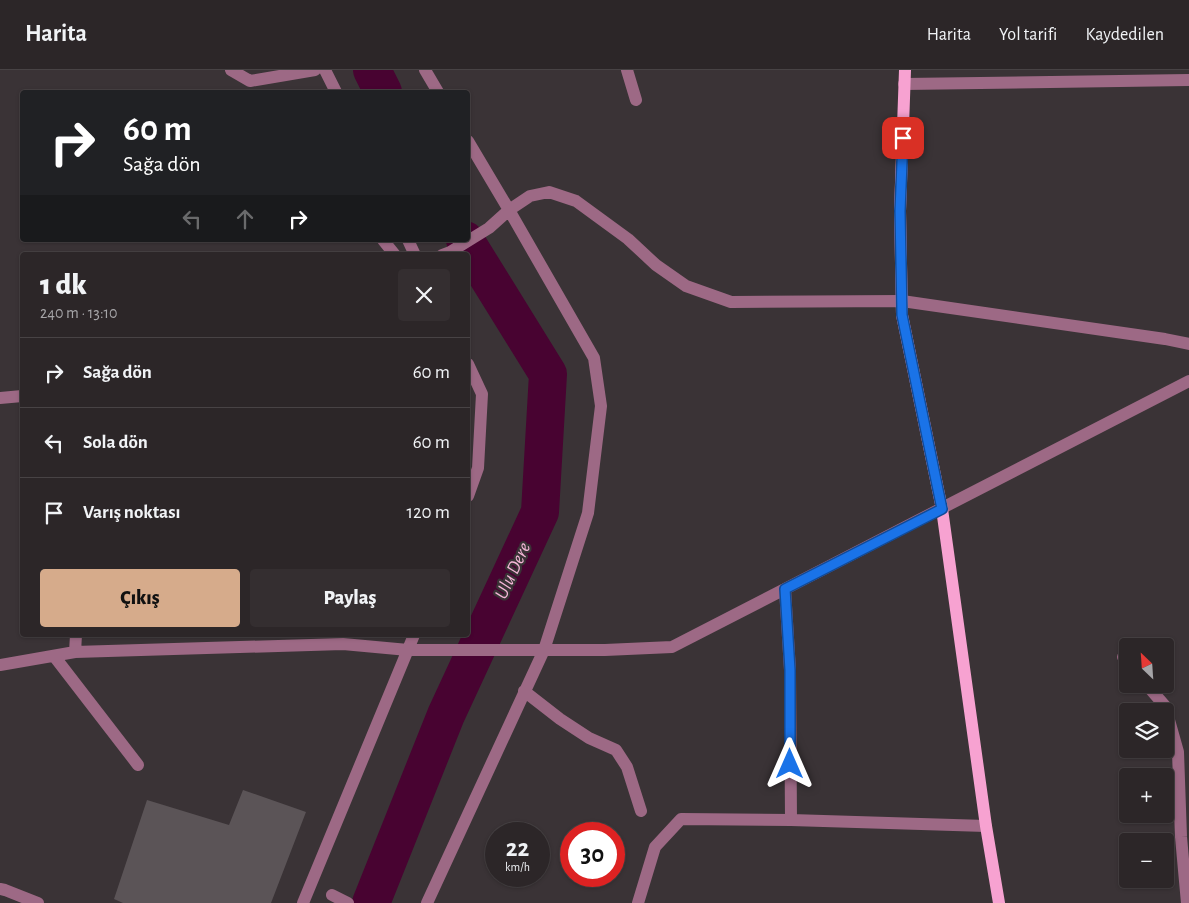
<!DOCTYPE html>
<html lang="tr">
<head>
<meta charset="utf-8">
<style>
	body { margin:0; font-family:"Alegreya Sans",sans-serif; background:#342e30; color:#f1f3f6; height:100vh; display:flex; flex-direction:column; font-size:19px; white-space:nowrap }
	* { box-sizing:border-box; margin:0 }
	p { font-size:16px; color:#a6a5a8 }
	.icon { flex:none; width:28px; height:28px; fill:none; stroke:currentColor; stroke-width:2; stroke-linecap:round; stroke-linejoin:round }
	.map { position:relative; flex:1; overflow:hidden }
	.side { position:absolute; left:20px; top:182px; width:450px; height:385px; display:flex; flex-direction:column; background:#2c2628; border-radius:5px; box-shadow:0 1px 4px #0004,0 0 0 1px #484345 }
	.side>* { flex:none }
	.banner { position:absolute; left:20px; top:20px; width:450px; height:152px; border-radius:5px; box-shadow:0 1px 4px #0004,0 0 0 1px #484345; background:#202124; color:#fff; overflow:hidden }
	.needle { width:32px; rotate:335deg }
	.controls { position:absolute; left:1119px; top:568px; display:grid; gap:10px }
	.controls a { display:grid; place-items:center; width:55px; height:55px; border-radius:5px; background:#2c2628; box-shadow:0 1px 4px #0004,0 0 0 1px #484345; font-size:25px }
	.speed { position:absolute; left:485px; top:752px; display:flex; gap:10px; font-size:25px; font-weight:700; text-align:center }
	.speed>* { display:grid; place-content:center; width:65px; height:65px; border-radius:50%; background:#2c2628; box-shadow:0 1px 4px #0004,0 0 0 1px #484345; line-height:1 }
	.speed small { font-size:12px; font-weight:400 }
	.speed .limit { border:8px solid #d22; background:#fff; color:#111 }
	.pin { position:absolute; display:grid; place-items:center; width:42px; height:42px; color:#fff; margin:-21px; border-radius:10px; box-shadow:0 2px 8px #0006 }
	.me { position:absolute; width:55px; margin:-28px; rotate:0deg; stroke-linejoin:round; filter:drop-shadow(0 0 4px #0008) }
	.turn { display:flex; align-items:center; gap:18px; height:105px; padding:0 20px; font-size:22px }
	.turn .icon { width:65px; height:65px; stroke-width:2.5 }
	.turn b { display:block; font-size:35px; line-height:42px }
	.lanes { display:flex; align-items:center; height:48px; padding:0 20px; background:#0003; justify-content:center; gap:25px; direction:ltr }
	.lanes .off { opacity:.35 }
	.round { display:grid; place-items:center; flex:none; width:52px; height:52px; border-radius:5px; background:#342e30 }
	.summary { display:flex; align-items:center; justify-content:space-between; height:85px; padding:0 20px }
	h1 { font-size:30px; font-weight:800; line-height:38px }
	.action { display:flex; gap:10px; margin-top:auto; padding:10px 20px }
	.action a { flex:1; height:58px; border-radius:5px; background:#d6ab8b; color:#111; font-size:20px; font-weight:800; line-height:58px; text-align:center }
	.action a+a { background:#342e30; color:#f1f3f6 }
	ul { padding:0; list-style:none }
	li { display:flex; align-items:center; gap:15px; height:70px; padding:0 20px; border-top:1px solid #484345 }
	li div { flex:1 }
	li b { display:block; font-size:19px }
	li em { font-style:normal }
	header { display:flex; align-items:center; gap:30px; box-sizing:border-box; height:70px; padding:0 25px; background:#2c2628; border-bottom:1px solid #484345 }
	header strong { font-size:24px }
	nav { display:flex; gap:28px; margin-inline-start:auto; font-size:18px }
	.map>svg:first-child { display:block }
</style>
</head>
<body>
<header>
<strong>Harita</strong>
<nav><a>Harita</a><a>Yol tarifi</a><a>Kaydedilen</a></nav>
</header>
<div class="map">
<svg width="1189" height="833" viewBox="0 0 1189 833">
	<rect width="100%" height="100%" fill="#3a3336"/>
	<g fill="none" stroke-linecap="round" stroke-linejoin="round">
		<path stroke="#480331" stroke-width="38" d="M 372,0 L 383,22
			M 371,833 L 446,645 L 540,442 L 548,304 L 465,170"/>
	</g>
	<path fill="#5b5457" d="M 243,720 L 306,742 L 271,833 L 123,833 L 114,829 L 147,730 L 229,755 Z"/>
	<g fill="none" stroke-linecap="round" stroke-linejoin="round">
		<path stroke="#9d6985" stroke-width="12" d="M 231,0 L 250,11 L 315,0
			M 325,0 L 336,22
			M 425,0 L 438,22
			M 627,0 L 636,30
			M 904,14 L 1189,10
			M 383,170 L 395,185
			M 408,170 L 415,185
			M 442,185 L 450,182 L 489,158 L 509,140 L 530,126 L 549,122 L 576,131 L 628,169 L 656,195 L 686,216 L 731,232 L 902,231 L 1165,269 L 1189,274
			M 468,294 L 482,324 L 478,398 L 468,426
			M 0,328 L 22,326
			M 785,519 L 790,600 L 791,750
			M 75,582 L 76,565
			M 54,586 L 138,695
			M 1123,587 L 1128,593
			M 0,595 L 75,582 L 343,574 L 408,580 L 605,580 L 672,577 L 1189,311
			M 1146,614 L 1165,636 L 1178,682 L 1181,767 L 1187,833
			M 524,621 L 560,649 L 589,668 L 616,680 L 627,697 L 641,741
			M 0,819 L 5,820 L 38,833
			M 332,825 L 348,833
			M 303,833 L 414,565
			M 427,833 L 544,580 L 588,443 L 601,336 L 594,288 L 509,140 L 468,71
			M 638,833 L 655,777 L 681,749 L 791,750 L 986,756"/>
		<path stroke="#f7a2d1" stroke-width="12" d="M 905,0 L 900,141 L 902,245 L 942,439 L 986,756 L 999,833"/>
	</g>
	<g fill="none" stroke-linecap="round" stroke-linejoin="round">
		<g stroke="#114b97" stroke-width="12">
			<path id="route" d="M 790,694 L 790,600 L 785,519 L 942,439 L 902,245 L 900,141 L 903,68"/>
		</g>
		<use href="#route" stroke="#1a73e8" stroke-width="9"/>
	</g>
	<g text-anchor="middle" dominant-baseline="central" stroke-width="4.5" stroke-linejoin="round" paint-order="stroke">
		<g font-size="19" font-style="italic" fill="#f6b7d8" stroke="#3a3336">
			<text transform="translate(513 501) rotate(-65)">Ulu Dere</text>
		</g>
	</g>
</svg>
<div class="controls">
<a><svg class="needle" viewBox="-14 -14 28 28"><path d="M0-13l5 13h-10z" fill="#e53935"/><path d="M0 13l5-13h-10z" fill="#a6a5a8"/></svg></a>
<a><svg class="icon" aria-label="layers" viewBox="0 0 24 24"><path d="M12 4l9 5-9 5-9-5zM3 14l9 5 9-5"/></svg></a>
<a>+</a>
<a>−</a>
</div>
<div class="speed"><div>22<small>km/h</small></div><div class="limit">30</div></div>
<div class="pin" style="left:903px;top:68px;background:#d93025"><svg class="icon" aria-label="arrive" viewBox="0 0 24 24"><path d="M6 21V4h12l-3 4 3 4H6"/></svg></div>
<svg class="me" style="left:790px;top:694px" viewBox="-20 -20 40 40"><path d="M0-17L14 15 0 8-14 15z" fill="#1a73e8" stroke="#fff" stroke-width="4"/></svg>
<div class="banner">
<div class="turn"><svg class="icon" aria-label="right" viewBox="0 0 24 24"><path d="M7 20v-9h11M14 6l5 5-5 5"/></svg><div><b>60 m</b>Sağa dön</div></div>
<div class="lanes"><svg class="icon off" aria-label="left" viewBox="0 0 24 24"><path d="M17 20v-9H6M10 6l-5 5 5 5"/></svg><svg class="icon off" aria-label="ahead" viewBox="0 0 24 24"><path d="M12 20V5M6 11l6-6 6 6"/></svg><svg class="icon" aria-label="right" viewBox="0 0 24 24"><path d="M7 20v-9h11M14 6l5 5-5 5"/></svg></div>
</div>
<section class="side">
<div class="summary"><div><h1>1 dk</h1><p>240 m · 13:10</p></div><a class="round"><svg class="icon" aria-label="close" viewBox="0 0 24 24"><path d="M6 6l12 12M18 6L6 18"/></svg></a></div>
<ul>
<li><svg class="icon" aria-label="right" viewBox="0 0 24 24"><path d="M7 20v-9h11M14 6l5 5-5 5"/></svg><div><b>Sağa dön</b></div><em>60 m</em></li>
<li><svg class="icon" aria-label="left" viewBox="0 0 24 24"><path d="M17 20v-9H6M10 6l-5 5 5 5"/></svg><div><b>Sola dön</b></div><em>60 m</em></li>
<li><svg class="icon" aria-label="arrive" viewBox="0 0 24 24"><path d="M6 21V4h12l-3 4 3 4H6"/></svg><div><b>Varış noktası</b></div><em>120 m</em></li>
</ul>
<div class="action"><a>Çıkış</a><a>Paylaş</a></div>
</section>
</div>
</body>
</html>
